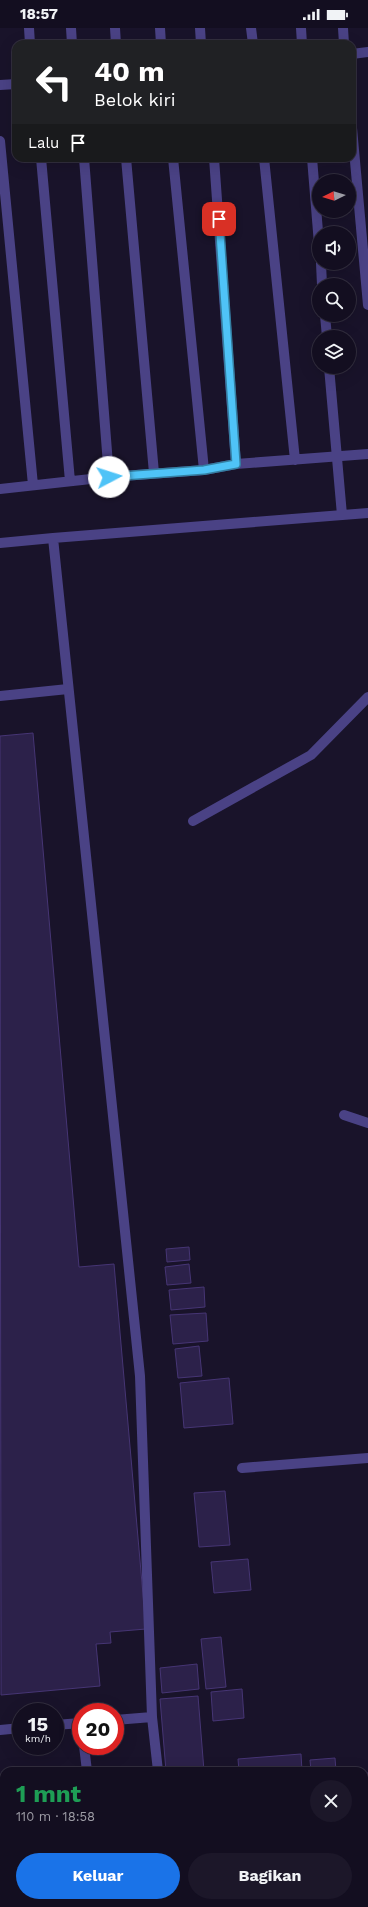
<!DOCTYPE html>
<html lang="id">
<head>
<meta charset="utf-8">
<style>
	body { margin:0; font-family:"Work Sans",sans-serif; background:#1c1729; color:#f1f3f6; height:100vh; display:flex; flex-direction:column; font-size:15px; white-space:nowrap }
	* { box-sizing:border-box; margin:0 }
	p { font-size:13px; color:#9d9ca5 }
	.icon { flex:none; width:22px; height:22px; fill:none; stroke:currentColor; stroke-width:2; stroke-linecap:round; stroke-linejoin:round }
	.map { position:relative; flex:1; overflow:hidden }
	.side { position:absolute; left:0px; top:1739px; width:368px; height:140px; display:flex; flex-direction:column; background:#130e20; border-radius:12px 12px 0 0; box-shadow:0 4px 16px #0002,0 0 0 1px #322e3e }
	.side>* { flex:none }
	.hud { position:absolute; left:12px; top:12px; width:344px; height:122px; border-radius:12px; box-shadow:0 4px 16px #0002,0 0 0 1px #322e3e; background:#202124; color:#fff; overflow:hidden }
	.needle { width:26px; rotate:265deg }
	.fabs { position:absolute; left:312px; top:146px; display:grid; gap:8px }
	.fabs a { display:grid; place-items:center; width:44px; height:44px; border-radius:50%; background:#130e20; box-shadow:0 4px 16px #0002,0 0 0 1px #322e3e; font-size:20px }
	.speed { position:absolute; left:12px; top:1675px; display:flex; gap:8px; font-size:20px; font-weight:700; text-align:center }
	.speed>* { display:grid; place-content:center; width:52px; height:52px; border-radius:50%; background:#130e20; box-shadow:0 4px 16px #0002,0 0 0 1px #322e3e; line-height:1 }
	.speed small { font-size:10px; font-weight:400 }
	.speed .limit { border:6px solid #d22; background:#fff; color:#111 }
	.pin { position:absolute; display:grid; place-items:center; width:34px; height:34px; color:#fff; margin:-17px; border-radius:8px; box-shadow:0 2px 6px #0006 }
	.me { position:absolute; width:44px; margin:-22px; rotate:85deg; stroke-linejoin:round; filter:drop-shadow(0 0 3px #0008) }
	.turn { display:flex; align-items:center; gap:14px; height:84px; padding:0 16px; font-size:18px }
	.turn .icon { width:52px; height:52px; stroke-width:2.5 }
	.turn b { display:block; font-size:28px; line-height:34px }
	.then { display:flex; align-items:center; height:38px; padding:0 16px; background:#0003; gap:8px; font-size:15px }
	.round { display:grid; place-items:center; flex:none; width:42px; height:42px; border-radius:21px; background:#1c1729 }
	.headline { display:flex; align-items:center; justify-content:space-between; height:68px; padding:0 16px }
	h1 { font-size:24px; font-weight:700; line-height:30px; color:#1e9e55 }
	.action { display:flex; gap:8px; margin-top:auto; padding:8px 16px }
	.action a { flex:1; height:46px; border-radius:24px; background:#1a73e8; color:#fff; font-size:16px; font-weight:700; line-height:46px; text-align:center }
	.action a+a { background:#1c1729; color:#f1f3f6 }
	.status { display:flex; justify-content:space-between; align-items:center; height:28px; padding:0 20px; background:#130e20; direction:ltr }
	.status svg { height:11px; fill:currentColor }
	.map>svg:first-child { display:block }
</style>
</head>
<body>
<div class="status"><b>18:57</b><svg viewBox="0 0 49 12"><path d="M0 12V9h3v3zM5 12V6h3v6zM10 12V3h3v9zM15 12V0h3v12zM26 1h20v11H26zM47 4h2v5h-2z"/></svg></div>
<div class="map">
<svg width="368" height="1879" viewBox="0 0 368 1879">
	<rect width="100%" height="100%" fill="#19132a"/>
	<path fill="#2c214a" stroke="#463574" d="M 33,705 L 79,1239 L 114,1236 L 146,1601 L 110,1604 L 111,1615 L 96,1616 L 100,1658 L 1,1667 L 0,708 Z
		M 189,1219 L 190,1232 L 167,1234 L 166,1221 Z
		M 189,1236 L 191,1255 L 167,1257 L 165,1239 Z
		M 204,1259 L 205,1279 L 171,1282 L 169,1262 Z
		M 206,1285 L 208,1313 L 173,1316 L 170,1287 Z
		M 199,1318 L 202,1348 L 178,1350 L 175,1321 Z
		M 229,1350 L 233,1396 L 184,1400 L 180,1355 Z
		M 225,1463 L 230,1517 L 199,1519 L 194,1465 Z
		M 248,1531 L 251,1562 L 214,1565 L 211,1534 Z
		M 221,1609 L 226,1659 L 206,1661 L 201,1611 Z
		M 197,1636 L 199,1661 L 162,1665 L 160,1640 Z
		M 242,1661 L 244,1690 L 213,1693 L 211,1664 Z
		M 198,1668 L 204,1743 L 166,1743 L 160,1671 Z
		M 301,1726 L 302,1743 L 239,1743 L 238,1731 Z
		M 335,1730 L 336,1743 L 311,1743 L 310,1732 Z
		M 364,1745 L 368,1745 L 367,1787 L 364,1756 Z
		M 364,1795 L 368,1795 L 367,1843 L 364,1808 Z
		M 364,1870 L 368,1870 L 368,1879 L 362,1879 Z
		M 261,1875 L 355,1875 L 356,1879 L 261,1879 Z"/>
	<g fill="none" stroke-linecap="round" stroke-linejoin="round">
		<path stroke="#4a4285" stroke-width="10" d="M 29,0 L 30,16
			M 71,0 L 72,16
			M 115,0 L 116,16
			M 160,0 L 161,16
			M 200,0 L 201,16
			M 251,0 L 253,16
			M 301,0 L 302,16
			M 343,0 L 344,16
			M 352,26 L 368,24
			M 0,57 L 16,56
			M 352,100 L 368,277
			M 0,113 L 33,457
			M 41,130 L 70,453
			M 84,130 L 109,449
			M 126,130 L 154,445
			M 173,130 L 204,442
			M 214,130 L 236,436
			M 264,130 L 295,432
			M 312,130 L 319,216
			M 321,235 L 322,257
			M 325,287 L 327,309
			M 329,339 L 342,487
			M 0,461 L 109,449 L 204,442 L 236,436 L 368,426
			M 53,510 L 368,485
			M 0,515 L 53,510 L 140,1348 L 152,1689 L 158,1743
			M 0,668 L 68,661
			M 193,793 L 311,727 L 368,669
			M 344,1087 L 368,1095
			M 242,1440 L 368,1430
			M 115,1692 L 152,1689
			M 55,1697 L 81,1695
			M 0,1702 L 21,1700
			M 84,1718 L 87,1743"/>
		<path stroke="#4a4285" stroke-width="10" d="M 364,1852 L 368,1851
			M 61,1879 L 108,1875"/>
	</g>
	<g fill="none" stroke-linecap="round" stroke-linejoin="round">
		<g stroke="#337fa1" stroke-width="10">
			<path id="route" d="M 109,449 L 204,442 L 236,436 L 219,191"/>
		</g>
		<use href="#route" stroke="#4fc3f7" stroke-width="7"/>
	</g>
</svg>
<div class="fabs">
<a><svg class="needle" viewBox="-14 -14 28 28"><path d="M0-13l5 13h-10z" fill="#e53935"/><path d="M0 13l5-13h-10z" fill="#9d9ca5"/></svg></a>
<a><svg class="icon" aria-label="sound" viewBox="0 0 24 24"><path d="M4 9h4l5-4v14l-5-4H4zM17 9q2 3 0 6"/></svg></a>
<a><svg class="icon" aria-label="search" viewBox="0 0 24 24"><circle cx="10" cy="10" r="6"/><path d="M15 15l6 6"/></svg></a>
<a><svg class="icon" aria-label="layers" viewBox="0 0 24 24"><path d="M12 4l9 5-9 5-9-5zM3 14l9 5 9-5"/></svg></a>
</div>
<div class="speed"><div>15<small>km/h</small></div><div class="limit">20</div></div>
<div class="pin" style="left:219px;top:191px;background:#d93025"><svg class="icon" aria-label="arrive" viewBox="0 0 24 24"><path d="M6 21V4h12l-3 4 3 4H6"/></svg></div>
<svg class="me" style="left:109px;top:449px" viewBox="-20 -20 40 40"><circle r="19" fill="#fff"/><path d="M0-13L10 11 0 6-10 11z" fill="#4fc3f7"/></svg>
<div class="hud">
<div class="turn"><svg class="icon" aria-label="left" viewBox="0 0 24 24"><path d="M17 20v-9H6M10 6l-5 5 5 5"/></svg><div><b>40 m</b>Belok kiri</div></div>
<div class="then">Lalu<svg class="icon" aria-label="arrive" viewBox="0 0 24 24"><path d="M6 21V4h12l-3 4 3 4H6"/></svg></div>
</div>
<section class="side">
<div class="headline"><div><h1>1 mnt</h1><p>110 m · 18:58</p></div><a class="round"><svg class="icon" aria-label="close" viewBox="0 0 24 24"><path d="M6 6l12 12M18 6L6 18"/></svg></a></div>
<div class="action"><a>Keluar</a><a>Bagikan</a></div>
</section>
</div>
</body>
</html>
